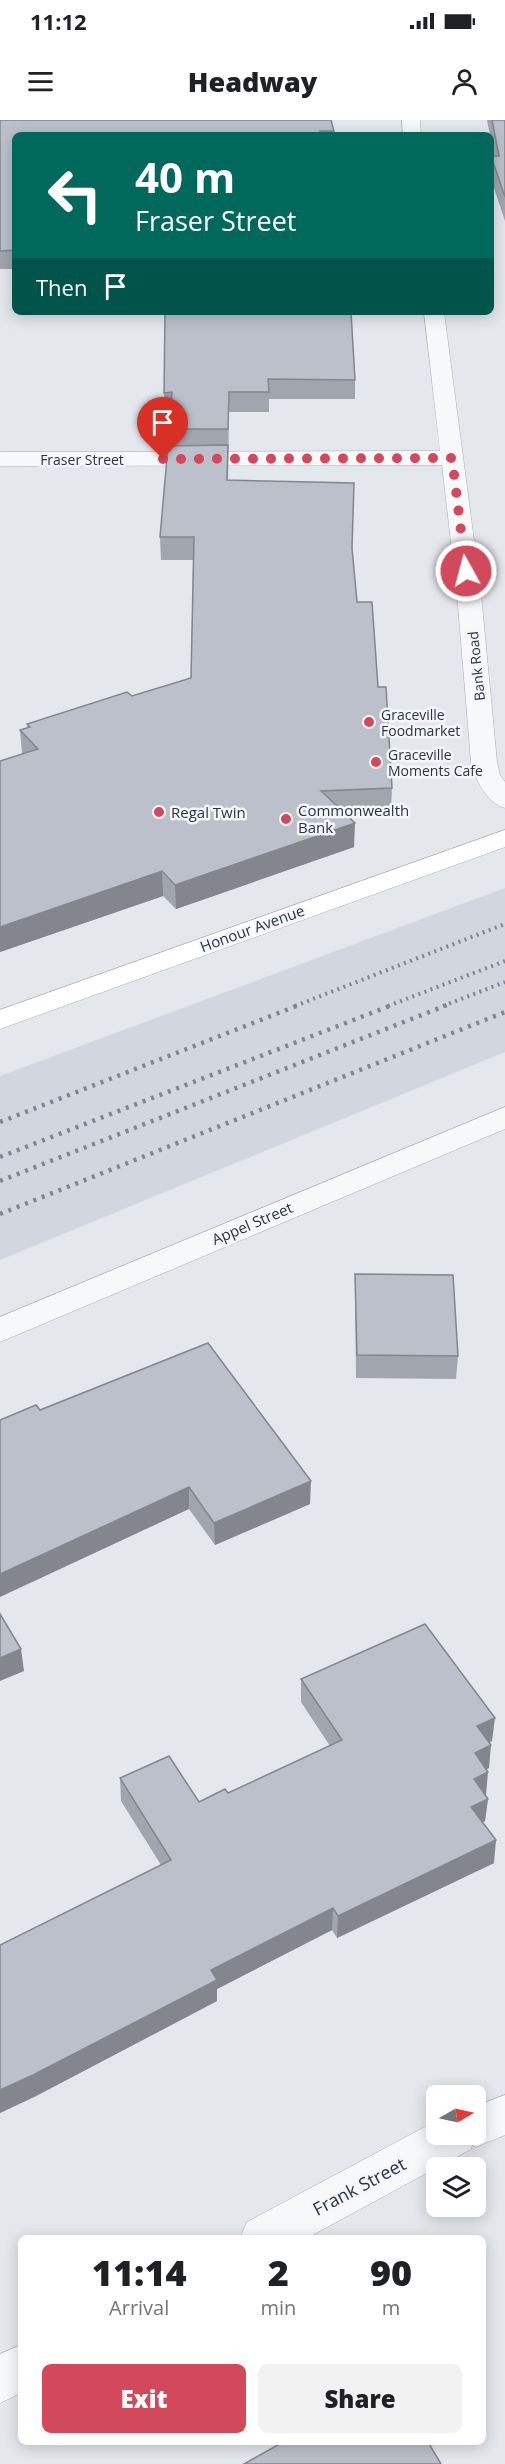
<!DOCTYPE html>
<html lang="en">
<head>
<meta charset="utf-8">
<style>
	body { margin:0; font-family:"Open Sans",sans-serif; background:#f2f2f2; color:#202124; height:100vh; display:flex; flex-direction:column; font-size:22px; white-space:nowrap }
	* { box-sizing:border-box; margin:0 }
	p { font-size:20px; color:#757577 }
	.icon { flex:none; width:33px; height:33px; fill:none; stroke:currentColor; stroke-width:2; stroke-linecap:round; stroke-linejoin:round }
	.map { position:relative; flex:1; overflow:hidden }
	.panel { position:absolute; left:18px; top:2115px; width:468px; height:210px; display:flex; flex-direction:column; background:#fff; border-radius:9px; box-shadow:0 3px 15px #0003 }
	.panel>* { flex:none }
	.banner { position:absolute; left:12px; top:12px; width:482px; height:183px; border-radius:9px; box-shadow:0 3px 15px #0003; background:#00695c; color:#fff; overflow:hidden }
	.needle { width:39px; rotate:81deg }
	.tools { position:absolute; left:426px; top:1965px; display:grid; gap:12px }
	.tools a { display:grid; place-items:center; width:60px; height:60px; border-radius:9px; background:#fff; box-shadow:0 3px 15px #0003; font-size:30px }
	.pin { position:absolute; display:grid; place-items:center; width:51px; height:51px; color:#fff; margin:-62px -26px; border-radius:50% 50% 50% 0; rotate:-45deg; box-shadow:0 0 6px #0007 }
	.pin .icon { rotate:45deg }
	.me { position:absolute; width:66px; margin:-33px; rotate:353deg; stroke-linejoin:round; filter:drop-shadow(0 0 4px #0008) }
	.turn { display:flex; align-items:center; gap:21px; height:126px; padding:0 24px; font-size:27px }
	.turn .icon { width:78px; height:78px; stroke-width:2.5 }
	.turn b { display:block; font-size:42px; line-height:51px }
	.then { display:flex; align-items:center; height:57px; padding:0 24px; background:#0003; gap:12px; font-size:22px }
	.eta { display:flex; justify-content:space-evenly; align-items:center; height:102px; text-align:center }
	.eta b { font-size:36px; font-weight:800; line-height:42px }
	.button { display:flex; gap:12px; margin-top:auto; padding:12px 24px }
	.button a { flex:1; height:69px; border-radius:9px; background:#d1495b; color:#fff; font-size:24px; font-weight:800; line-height:69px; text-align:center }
	.button a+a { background:#f2f2f2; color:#202124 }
	.status { display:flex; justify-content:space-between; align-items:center; height:42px; padding:0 30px; background:#fff; direction:ltr }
	.status svg { height:16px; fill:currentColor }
	header { display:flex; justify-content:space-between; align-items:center; height:78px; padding:0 24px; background:#fff; font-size:27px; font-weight:800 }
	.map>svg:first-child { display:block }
</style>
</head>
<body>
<div class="status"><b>11:12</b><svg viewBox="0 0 49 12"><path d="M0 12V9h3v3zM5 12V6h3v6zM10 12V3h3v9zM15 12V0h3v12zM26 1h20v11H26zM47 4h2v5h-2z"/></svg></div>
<header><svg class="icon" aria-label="menu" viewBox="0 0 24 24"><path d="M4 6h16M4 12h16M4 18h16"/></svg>Headway<svg class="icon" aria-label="person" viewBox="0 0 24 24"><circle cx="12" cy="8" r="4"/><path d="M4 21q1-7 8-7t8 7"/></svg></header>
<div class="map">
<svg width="505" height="2344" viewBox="0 0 505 2344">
	<rect width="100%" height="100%" fill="#e4e7ec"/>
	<path fill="#d2d6de" d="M 505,768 L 505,932 L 0,1140 L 0,956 Z"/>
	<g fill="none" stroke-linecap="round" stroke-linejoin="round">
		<g stroke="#a9aeb7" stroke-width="1">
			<path id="street" d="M 402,0 L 420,0 L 421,15 L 403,15 Z
				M 424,192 L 444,192 L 481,474 L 497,642 L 500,655 L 505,662 L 505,688 C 487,683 475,659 471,642 L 457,474 L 442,345 L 0,346 L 0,332 L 440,331 Z
				M 505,987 L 505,1009 L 0,1222 L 0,1197 Z
				M 505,1975 L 505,2015 L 476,2027 L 472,2025 L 471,2029 L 307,2118 L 240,2118 L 247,2102 L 436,2001 L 436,2014 L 476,2014 L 476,1986 Z
				M 21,2225 L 21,2273 L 0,2283 L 0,2234 Z"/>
		</g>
		<g stroke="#a9aeb7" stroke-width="1">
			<path id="secondary" d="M 505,710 L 505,727 L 0,909 L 0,890 Z"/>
		</g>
		<use href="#street" fill="#f7f8fa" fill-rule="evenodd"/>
		<use href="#secondary" fill="#fff" fill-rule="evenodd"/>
		<path stroke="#7d8696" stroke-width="4" stroke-dasharray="2 4.5" stroke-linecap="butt" d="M 295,886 L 505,804
			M 388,886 L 505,841
			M 443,886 L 505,862"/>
		<path stroke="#7d8696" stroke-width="4.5" stroke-dasharray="3 6" stroke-linecap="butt" d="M 0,1002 L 299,885
			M 0,1037 L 392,885
			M 0,1061 L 447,885
			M 0,1094 L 505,892"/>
	</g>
	<path fill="#a1a5ae" d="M 0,0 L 334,11 L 333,15 L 15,15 L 15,149 L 0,149 Z
		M 487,0 L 505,0 L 505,101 L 490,56 L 491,36 L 494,36 Z
		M 165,192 L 355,260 L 355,279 L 269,279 L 269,292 L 229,292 L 228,360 L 352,428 L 357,482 L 378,567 L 392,668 L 391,692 L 346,694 L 354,727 L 176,789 L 163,776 L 0,832 L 0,641 L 22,634 L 20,610 L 27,608 L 27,604 L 132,576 L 191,558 L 193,440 L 161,440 L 160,417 L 170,326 L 169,309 L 171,292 L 164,292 Z
		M 355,1154 L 458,1236 L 456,1259 L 356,1258 L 355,1177 Z
		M 40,1290 L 310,1384 L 215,1425 L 189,1389 Z
		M 301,1559 L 492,1621 L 489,1623 L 489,1648 L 486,1649 L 485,1675 L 488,1679 L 485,1701 L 483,1702 L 494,1743 L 337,1818 L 332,1810 L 217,1869 L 217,1881 L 36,1976 L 0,1993 L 0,1825 L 161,1745 L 121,1681 L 120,1658 L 199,1682 L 228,1673 L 330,1626 L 301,1582 Z"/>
	<path fill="#83868d" d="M 355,703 L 354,727 L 176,789 L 175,765 Z
		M 162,751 L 163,776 L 0,832 L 0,807 Z
		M 311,1361 L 310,1384 L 215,1425 L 214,1403 Z
		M 189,1367 L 189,1389 L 0,1477 L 0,1454 Z
		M 21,1529 L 24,1551 L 0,1561 L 0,1538 Z
		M 495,1598 L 492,1621 L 475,1629 L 477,1606 Z
		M 491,1625 L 489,1648 L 472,1656 L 475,1633 Z
		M 488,1652 L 486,1675 L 472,1681 L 474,1659 Z
		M 488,1679 L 485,1701 L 469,1709 L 471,1687 Z
		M 496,1720 L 494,1743 L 337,1818 L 338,1796 Z
		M 333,1788 L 332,1810 L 217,1869 L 217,1881 L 36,1976 L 0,1993 L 0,1970 L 211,1850 Z"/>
	<path fill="#bbc0ca" stroke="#83868d" stroke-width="1.5" d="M 0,0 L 331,0 L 334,11 L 320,11 L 321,15 L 15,15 L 15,130 L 0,131 Z
		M 492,0 L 505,0 L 505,77 L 491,36 L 499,36 Z
		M 165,192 L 351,192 L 355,260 L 268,259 L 269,272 L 229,272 L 228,309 L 169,309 L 172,272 L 164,273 Z
		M 228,325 L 227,360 L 354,363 L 352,428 L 357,482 L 372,482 L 378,567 L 386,567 L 392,668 L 321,671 L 355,703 L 175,765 L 162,751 L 0,807 L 0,641 L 38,629 L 20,610 L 30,607 L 27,604 L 127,572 L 132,576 L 191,558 L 194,417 L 160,417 L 168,326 Z
		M 355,1154 L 453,1155 L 458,1236 L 357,1235 Z
		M 208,1223 L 311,1361 L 214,1403 L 189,1367 L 0,1454 L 0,1300 L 36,1285 L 40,1290 Z
		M 0,1494 L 21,1529 L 0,1538 Z
		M 425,1504 L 495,1598 L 477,1606 L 491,1625 L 475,1633 L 488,1652 L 474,1659 L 488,1679 L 471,1687 L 496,1720 L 338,1796 L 333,1788 L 211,1850 L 217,1860 L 33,1955 L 0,1970 L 0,1825 L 171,1740 L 120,1658 L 169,1636 L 199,1682 L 225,1669 L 228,1673 L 342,1620 L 301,1559 Z
		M 283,2322 L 428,2322 L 441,2344 L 244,2344 Z"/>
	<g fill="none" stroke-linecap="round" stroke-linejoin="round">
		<path stroke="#d1495b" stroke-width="10" stroke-dasharray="0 18" d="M 163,339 L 452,338 L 466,451"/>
	</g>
	<g fill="#d1495b" stroke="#f4f6f9" stroke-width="2">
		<circle cx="369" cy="602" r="6"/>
		<circle cx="376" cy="642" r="6"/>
		<circle cx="159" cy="692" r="6"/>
		<circle cx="286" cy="699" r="6"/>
	</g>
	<g text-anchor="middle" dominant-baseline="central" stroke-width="5" stroke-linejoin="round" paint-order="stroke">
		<g font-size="14" fill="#2b3445" stroke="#f4f6f9">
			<text x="82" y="339">Fraser Street</text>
			<text transform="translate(476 546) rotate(-96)">Bank Road</text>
		</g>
		<g font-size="14" fill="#2b3445" stroke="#f4f6f9" text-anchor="start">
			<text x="381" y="594">Graceville<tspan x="381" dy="16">Foodmarket</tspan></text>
			<text x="388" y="634">Graceville<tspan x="388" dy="16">Moments Cafe</tspan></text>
		</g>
		<g font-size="15" fill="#2b3445" stroke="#f4f6f9" text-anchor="start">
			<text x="298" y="690">Commonwealth<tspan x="298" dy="17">Bank</tspan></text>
			<text x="171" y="692">Regal Twin</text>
		</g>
		<g font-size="15" fill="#2b3445" stroke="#f4f6f9">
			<text transform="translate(252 808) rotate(-20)">Honour Avenue</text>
			<text transform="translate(252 1103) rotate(-23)">Appel Street</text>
		</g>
		<g font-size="18" fill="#2b3445" stroke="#f4f6f9">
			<text transform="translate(359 2066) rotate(-28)">Frank Street</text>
		</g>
	</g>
</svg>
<div class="tools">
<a><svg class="needle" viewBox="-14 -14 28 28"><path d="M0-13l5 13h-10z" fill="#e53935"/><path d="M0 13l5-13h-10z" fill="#757577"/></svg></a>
<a><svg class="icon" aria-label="layers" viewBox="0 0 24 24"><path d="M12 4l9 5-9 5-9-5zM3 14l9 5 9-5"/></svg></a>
</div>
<div class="pin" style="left:163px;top:339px;background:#d93025"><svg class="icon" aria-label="arrive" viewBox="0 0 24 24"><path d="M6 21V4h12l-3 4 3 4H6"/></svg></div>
<svg class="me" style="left:466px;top:451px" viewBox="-20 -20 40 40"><circle r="17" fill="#d1495b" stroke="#fff" stroke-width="3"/><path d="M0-11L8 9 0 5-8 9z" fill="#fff"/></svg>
<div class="banner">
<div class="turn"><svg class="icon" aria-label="left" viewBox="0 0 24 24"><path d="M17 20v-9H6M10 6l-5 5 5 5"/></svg><div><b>40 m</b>Fraser Street</div></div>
<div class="then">Then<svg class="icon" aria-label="arrive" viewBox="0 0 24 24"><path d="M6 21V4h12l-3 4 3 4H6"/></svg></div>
</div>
<section class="panel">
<div class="eta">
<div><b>11:14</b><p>Arrival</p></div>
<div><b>2</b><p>min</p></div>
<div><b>90</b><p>m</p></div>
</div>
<div class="button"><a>Exit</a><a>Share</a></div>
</section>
</div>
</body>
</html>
